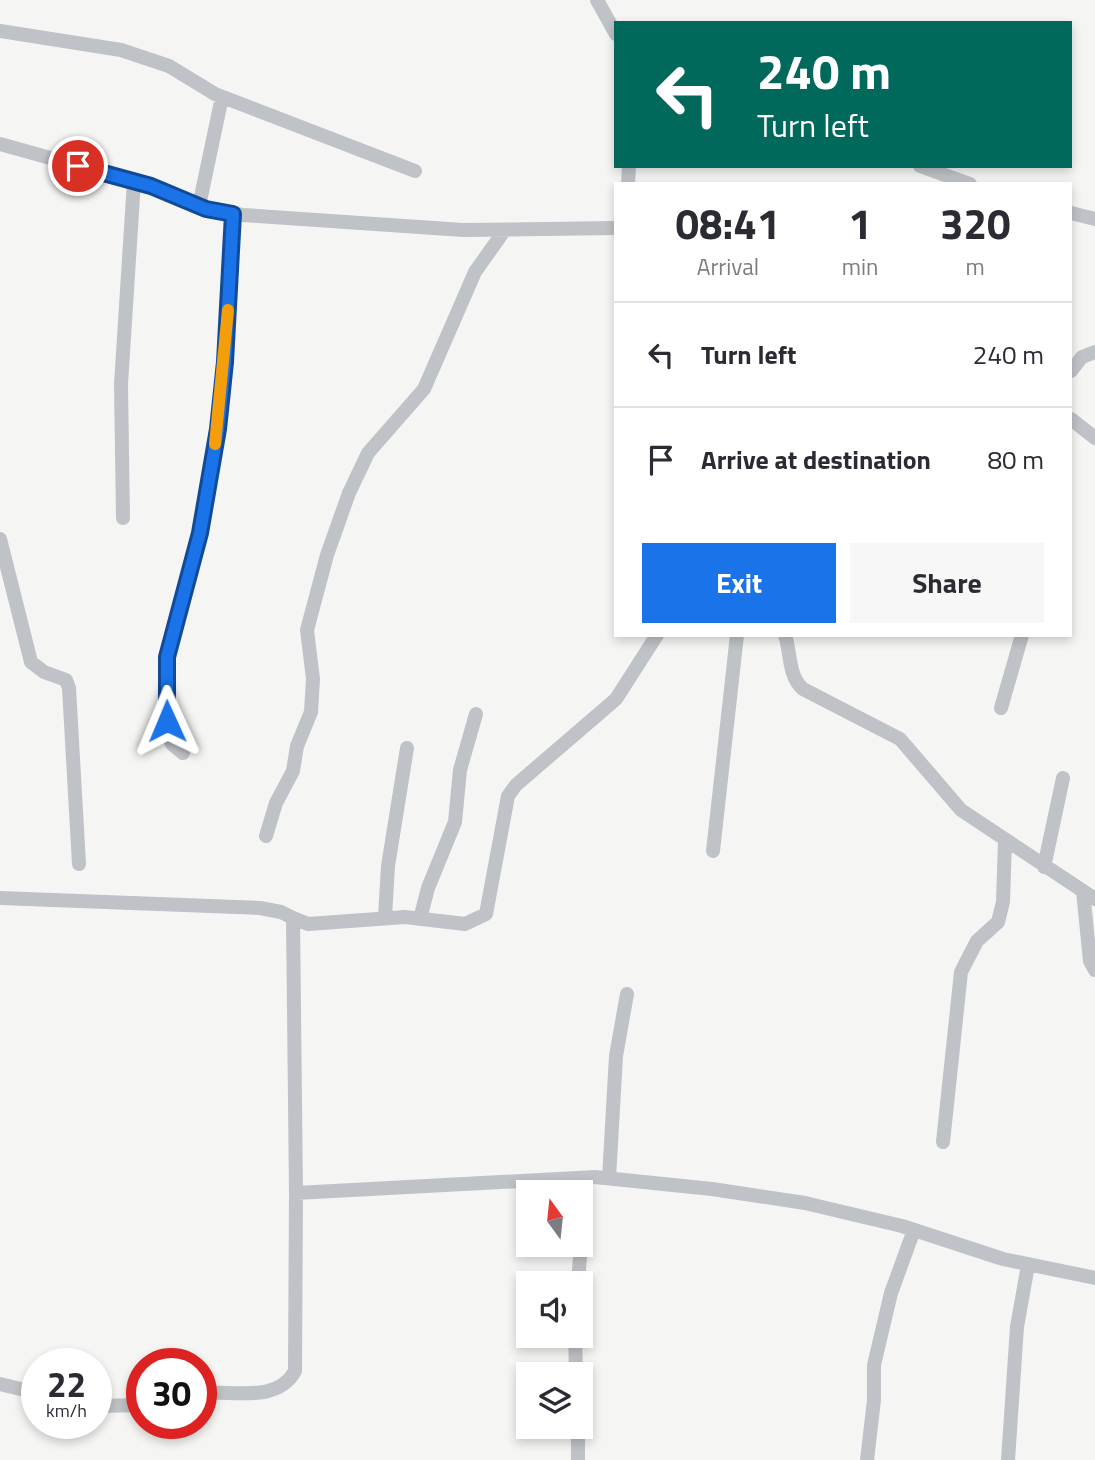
<!DOCTYPE html>
<html lang="en">
<head>
<meta charset="utf-8">
<style>
	body { margin:0; font-family:"Titillium Web",sans-serif; background:#f7f7f7; color:#2b2b33; height:100vh; display:flex; flex-direction:column; font-size:26px; white-space:nowrap }
	* { box-sizing:border-box; margin:0 }
	p { font-size:23px; color:#7c7c81 }
	.icon { flex:none; width:38px; height:38px; fill:none; stroke:currentColor; stroke-width:2; stroke-linecap:round; stroke-linejoin:round }
	.map { position:relative; flex:1; overflow:hidden }
	.side { position:absolute; left:614px; top:182px; width:458px; height:455px; display:flex; flex-direction:column; background:#fff; border-radius:0px; box-shadow:0 4px 10px #0003 }
	.side>* { flex:none }
	.top-card { position:absolute; left:614px; top:21px; width:458px; height:147px; border-radius:0px; box-shadow:0 4px 10px #0003; background:#00695c; color:#fff; overflow:hidden }
	.needle { width:46px; rotate:345deg }
	.tools { position:absolute; left:516px; top:1180px; display:grid; gap:14px }
	.tools a { display:grid; place-items:center; width:77px; height:77px; border-radius:0px; background:#fff; box-shadow:0 4px 10px #0003; font-size:35px }
	.speed { position:absolute; left:21px; top:1348px; display:flex; gap:14px; font-size:35px; font-weight:700; text-align:center }
	.speed>* { display:grid; place-content:center; width:91px; height:91px; border-radius:50%; background:#fff; box-shadow:0 4px 10px #0003; line-height:1 }
	.speed small { font-size:18px; font-weight:400 }
	.speed .limit { border:10px solid #d22; background:#fff; color:#111 }
	.pin { position:absolute; display:grid; place-items:center; width:60px; height:60px; color:#fff; margin:-30px; border:4px solid #fff; border-radius:50%; box-shadow:0 2px 7px #0007 }
	.me { position:absolute; width:77px; margin:-38px; rotate:359deg; stroke-linejoin:round; filter:drop-shadow(0 0 5px #0008) }
	.turn { display:flex; align-items:center; gap:24px; height:147px; padding:0 28px; font-size:32px }
	.turn .icon { width:91px; height:91px; stroke-width:2.5 }
	.turn b { display:block; font-size:49px; line-height:60px }
	.eta { display:flex; justify-content:space-evenly; align-items:center; height:119px; text-align:center }
	.eta b { font-size:42px; font-weight:700; line-height:49px }
	.action { display:flex; gap:14px; margin-top:auto; padding:14px 28px }
	.action a { flex:1; height:80px; border-radius:0px; background:#1a73e8; color:#fff; font-size:28px; font-weight:700; line-height:80px; text-align:center }
	.action a+a { background:#f7f7f7; color:#2b2b33 }
	ul { padding:0; list-style:none }
	li { display:flex; align-items:center; gap:21px; height:105px; padding:0 28px; border-top:2px solid #e1e1e2 }
	li div { flex:1 }
	li b { display:block; font-size:26px }
	li em { font-style:normal }
	.map>svg:first-child { display:block }
</style>
</head>
<body>
<div class="map">
<svg width="1095" height="1460" viewBox="0 0 1095 1460">
	<rect width="100%" height="100%" fill="#f5f6f3"/>
	<g fill="none" stroke-linecap="round" stroke-linejoin="round">
		<path stroke="#bfc2c6" stroke-width="14" d="M 597,0 L 616,34
			M 0,31 L 121,50 L 169,66 L 215,94 L 415,171
			M 0,144 L 151,186 L 207,209 L 243,215 L 463,230 L 616,228
			M 920,166 L 970,184
			M 628,184 L 629,166
			M 199,206 L 222,97
			M 1071,213 L 1095,219
			M 1071,371 L 1082,357 L 1095,352
			M 1071,419 L 1095,438
			M 123,518 L 121,384 L 134,181
			M 0,539 L 31,662 L 44,672 L 66,680 L 69,688 L 79,864
			M 785,635 C 791,653 788,676 803,689 L 900,739 L 961,810 L 1095,899
			M 1001,708 L 1022,635
			M 183,753 L 172,744 L 168,735 L 167,657 L 200,533 L 218,429 L 225,362 L 233,214
			M 266,836 L 276,803 L 293,771 L 297,746 L 311,712 L 313,679 L 307,630 L 327,555 L 349,493 L 368,453 L 424,389 L 475,272 L 504,231
			M 713,851 L 737,635
			M 1044,867 L 1063,778
			M 1083,891 L 1090,961 L 1095,970
			M 0,898 L 260,908 L 281,912 L 293,918 L 296,1193 L 595,1177 L 712,1189 L 805,1203 L 902,1226 L 1003,1259 L 1095,1278
			M 385,917 L 388,866 L 407,748
			M 293,918 L 308,924 L 405,917 L 465,924 L 486,914 L 508,796 L 516,785 L 616,699 L 657,635
			M 420,919 L 428,888 L 455,822 L 460,770 L 476,714
			M 943,1142 L 961,972 L 977,941 L 998,922 L 1003,902 L 1005,840
			M 609,1178 L 616,1056 L 627,994
			M 581,1244 L 585,1178
			M 578,1283 L 581,1244
			M 575,1335 L 576,1374
			M 0,1384 L 37,1393
			M 201,1393 C 231,1390 277,1404 295,1371 L 296,1193
			M 96,1406 L 142,1405
			M 578,1460 L 578,1426
			M 867,1460 L 874,1400 L 874,1365 L 891,1293 L 914,1230
			M 1008,1460 L 1017,1327 L 1028,1265"/>
	</g>
	<g fill="none" stroke-linecap="round" stroke-linejoin="round">
		<g stroke="#114b97" stroke-width="18">
			<path id="route" d="M 78,166 L 151,186 L 206,209 L 233,214 L 225,362 L 218,429 L 200,533 L 167,657 L 167,721"/>
		</g>
		<use href="#route" stroke="#1a73e8" stroke-width="12"/>
		<path stroke="#f59e0b" stroke-width="12" d="M 215,444 L 228,310"/>
	</g>
</svg>
<div class="tools">
<a><svg class="needle" viewBox="-14 -14 28 28"><path d="M0-13l5 13h-10z" fill="#e53935"/><path d="M0 13l5-13h-10z" fill="#7c7c81"/></svg></a>
<a><svg class="icon" aria-label="sound" viewBox="0 0 24 24"><path d="M4 9h4l5-4v14l-5-4H4zM17 9q2 3 0 6"/></svg></a>
<a><svg class="icon" aria-label="layers" viewBox="0 0 24 24"><path d="M12 4l9 5-9 5-9-5zM3 14l9 5 9-5"/></svg></a>
</div>
<div class="speed"><div>22<small>km/h</small></div><div class="limit">30</div></div>
<div class="pin" style="left:78px;top:166px;background:#d93025"><svg class="icon" aria-label="arrive" viewBox="0 0 24 24"><path d="M6 21V4h12l-3 4 3 4H6"/></svg></div>
<svg class="me" style="left:167px;top:721px" viewBox="-20 -20 40 40"><path d="M0-17L14 15 0 8-14 15z" fill="#1a73e8" stroke="#fff" stroke-width="4"/></svg>
<div class="top-card">
<div class="turn"><svg class="icon" aria-label="left" viewBox="0 0 24 24"><path d="M17 20v-9H6M10 6l-5 5 5 5"/></svg><div><b>240 m</b>Turn left</div></div>
</div>
<section class="side">
<div class="eta">
<div><b>08:41</b><p>Arrival</p></div>
<div><b>1</b><p>min</p></div>
<div><b>320</b><p>m</p></div>
</div>
<ul>
<li><svg class="icon" aria-label="left" viewBox="0 0 24 24"><path d="M17 20v-9H6M10 6l-5 5 5 5"/></svg><div><b>Turn left</b></div><em>240 m</em></li>
<li><svg class="icon" aria-label="arrive" viewBox="0 0 24 24"><path d="M6 21V4h12l-3 4 3 4H6"/></svg><div><b>Arrive at destination</b></div><em>80 m</em></li>
</ul>
<div class="action"><a>Exit</a><a>Share</a></div>
</section>
</div>
</body>
</html>
